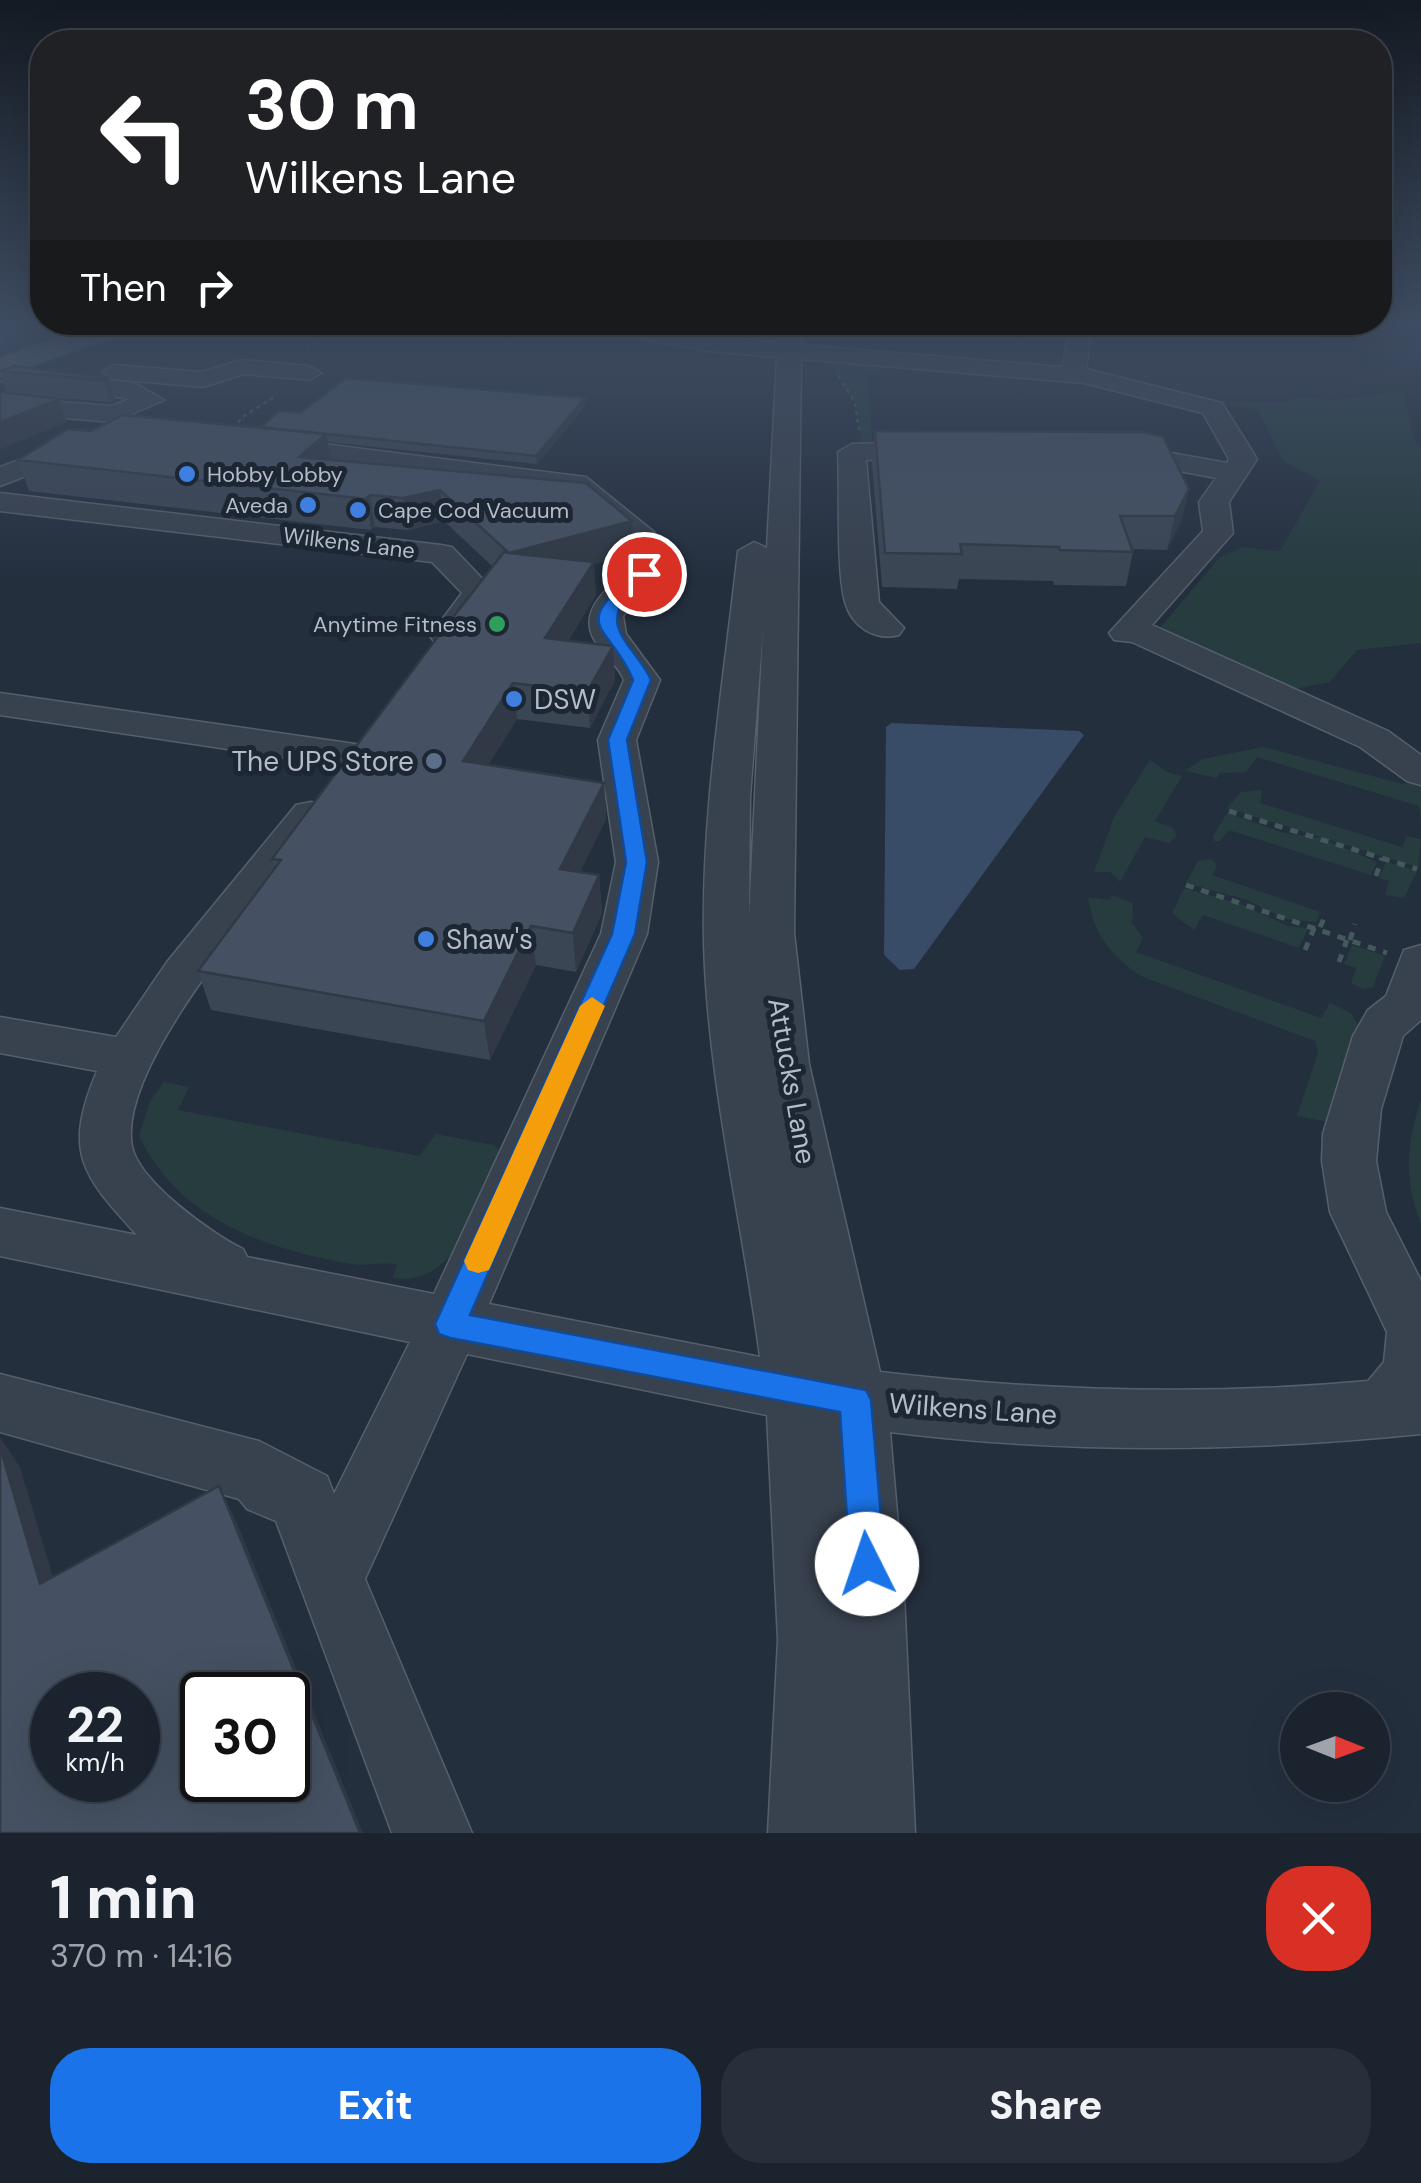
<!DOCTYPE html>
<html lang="en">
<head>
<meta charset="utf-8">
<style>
	body { margin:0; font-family:"DM Sans",sans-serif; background:#282f3a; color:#f1f3f6; height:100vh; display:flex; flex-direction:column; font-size:38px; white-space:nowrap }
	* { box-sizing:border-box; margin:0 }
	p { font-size:32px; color:#a0a4aa }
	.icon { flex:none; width:55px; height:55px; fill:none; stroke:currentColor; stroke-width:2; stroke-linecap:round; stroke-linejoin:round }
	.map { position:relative; height:1833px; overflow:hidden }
	.panel { display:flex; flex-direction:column; background:#1b232e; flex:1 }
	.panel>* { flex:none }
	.hud { position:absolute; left:30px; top:30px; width:1362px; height:305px; border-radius:40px; box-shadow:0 10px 40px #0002,0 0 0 2px #39404a; background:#202124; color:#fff; overflow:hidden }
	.needle { width:65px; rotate:91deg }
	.buttons { position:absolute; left:1280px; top:1692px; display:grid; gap:20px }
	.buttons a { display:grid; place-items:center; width:110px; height:110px; border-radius:50%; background:#1b232e; box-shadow:0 10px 40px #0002,0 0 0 2px #39404a; font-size:50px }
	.speed { position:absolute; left:30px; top:1672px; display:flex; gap:20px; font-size:50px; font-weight:700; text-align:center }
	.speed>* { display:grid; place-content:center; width:130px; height:130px; border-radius:50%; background:#1b232e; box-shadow:0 10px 40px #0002,0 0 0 2px #39404a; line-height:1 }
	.speed small { font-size:25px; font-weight:400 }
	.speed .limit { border:5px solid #111; border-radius:15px; background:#fff; color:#111 }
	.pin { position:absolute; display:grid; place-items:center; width:85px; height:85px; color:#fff; margin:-42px; border:5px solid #fff; border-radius:50%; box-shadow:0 2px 10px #0007 }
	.me { position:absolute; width:110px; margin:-55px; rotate:356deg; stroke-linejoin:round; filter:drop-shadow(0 0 8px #0008) }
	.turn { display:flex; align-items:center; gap:35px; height:210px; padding:0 50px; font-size:45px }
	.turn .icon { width:130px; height:130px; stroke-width:2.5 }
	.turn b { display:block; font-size:70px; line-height:85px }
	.then { display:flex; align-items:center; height:95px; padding:0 50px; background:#0003; gap:20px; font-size:38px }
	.round { display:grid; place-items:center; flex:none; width:105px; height:105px; border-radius:40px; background:#282f3a }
	.head { display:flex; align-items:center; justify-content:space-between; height:170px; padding:0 50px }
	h1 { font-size:60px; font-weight:800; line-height:75px }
	.button { display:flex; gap:20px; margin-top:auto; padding:20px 50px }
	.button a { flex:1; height:115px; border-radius:40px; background:#1a73e8; color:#fff; font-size:40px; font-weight:800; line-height:115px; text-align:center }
	.button a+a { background:#282f3a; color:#f1f3f6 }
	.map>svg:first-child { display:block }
</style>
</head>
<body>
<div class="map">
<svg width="1421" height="1833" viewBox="0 0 1421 1833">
	<rect width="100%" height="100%" fill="#242f3e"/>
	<path fill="#263c3f" d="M 0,324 L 91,324 L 48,340 L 0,344 Z
		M 827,361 L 880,365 L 881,372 L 868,373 L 872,441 L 889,442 L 862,446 L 858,403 Z
		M 1404,391 L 1414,441 L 1421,447 L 1421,643 L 1357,650 L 1330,682 L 1284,691 L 1159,629 L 1220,557 L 1243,547 L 1280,551 L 1320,481 L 1283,460 L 1258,410 L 1219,402 L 1278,403 L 1304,397 L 1333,401 Z
		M 1263,747 L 1403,784 L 1408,783 L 1407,773 L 1421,786 L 1421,821 L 1419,806 L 1257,757 L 1246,772 L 1220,773 L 1217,778 L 1185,771 L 1202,759 Z
		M 1150,760 L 1167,772 L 1182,776 L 1155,821 L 1173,828 L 1177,836 L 1169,843 L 1145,837 L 1120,882 L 1110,872 L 1094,872 L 1114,817 Z
		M 1262,790 L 1260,803 L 1402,847 L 1407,836 L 1421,839 L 1418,867 L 1227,808 L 1241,792 Z
		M 1227,813 L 1284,833 L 1320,838 L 1377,862 L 1371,875 L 1229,830 L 1220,841 L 1214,841 L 1213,836 Z
		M 1212,859 L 1217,866 L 1212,875 L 1320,912 L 1316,922 L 1285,919 L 1247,900 L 1186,883 L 1198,861 Z
		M 1386,862 L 1417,871 L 1404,898 L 1385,895 L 1389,881 L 1379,878 Z
		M 1184,888 L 1243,905 L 1288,926 L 1308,928 L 1299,948 L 1203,915 L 1194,930 L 1172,913 Z
		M 1112,895 L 1133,903 L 1132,923 L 1143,938 L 1136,952 L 1321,1018 L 1330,1003 L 1351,1013 L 1359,1027 L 1328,1122 L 1297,1116 L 1318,1052 L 1315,1041 L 1143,977 C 1111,956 1094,936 1088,897 L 1109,900 Z
		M 1352,945 L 1385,956 L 1373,987 L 1363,989 L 1351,983 L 1356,968 L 1344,964 Z
		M 164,1082 L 189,1087 L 178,1110 L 419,1156 L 436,1134 L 493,1145 L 501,1152 C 480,1198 459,1289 393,1278 L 397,1265 C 381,1261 367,1267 352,1264 C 266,1249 179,1220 139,1136 L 150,1101 Z
		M 1421,1100 L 1421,1224 C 1404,1182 1406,1144 1421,1100 Z"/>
	<path fill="#394c67" d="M 892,723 L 1079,731 L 1084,735 L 914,969 L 900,970 L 884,955 L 886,727 Z"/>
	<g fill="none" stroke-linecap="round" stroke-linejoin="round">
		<g stroke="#565f6c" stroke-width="3">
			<path id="minor" d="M 593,324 C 655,324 716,338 778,343 L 779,324 L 801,324 L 801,345 L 1062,367 L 1071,324 L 1093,324 L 1086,369 L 1222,403 L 1257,459 L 1229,502 L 1233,533 L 1152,625 L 1388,731 L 1421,755 L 1421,785 L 1407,781 L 1360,747 L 1132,642 L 1114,640 L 1109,633 L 1203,531 L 1199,502 L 1216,478 L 1116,459 L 1102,451 L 1116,443 L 1227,463 L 1229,459 L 1203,413 L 1084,383 L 801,359 L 794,933 L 809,1064 L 880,1372 C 1042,1391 1206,1396 1368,1381 L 1384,1362 L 1387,1332 L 1330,1212 L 1322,1161 L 1323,1134 L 1353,1036 L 1368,1010 L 1386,996 L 1404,950 L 1421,945 L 1421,1020 L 1403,1036 L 1381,1109 L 1376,1161 L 1386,1212 L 1421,1281 L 1421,1434 C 1244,1452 1066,1454 890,1432 L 904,1593 L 915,1833 L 768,1833 L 778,1640 L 767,1415 L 467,1354 L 365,1579 L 472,1833 L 392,1833 L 276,1521 L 247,1509 L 239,1499 L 0,1432 L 0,1374 L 259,1441 L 327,1476 L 334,1494 L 410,1342 L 0,1256 L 0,1208 L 137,1235 C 81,1174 63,1152 97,1071 L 0,1053 L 0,1017 L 116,1037 L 167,962 L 296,805 L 311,802 L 326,805 L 332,814 L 326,823 C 274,889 116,1063 132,1146 C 138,1181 212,1234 243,1249 L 247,1257 L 434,1294 L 601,934 L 616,862 L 598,740 L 624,680 C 618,665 604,655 595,641 C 573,605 622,580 639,555 L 568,491 L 258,451 L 254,445 L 268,437 L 586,477 L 654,532 L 671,555 L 623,616 L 626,634 L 660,680 L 636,740 L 658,862 L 647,934 L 489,1304 L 760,1357 C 742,1219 708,1083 704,944 C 701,812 724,681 738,551 L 754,542 L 767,548 L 777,357 L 707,351 L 604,331 ZM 763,629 L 749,918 L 750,797 Z
				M 242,360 L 309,366 L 321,373 L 309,380 L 244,374 L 203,387 L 114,379 L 102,372 L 114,365 L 201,372 Z
				M 0,367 L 134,383 L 164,400 L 114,422 L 0,413 L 0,397 L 111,406 L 130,399 L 0,381 Z
				M 77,438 L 87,440 L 91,446 L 87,452 L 0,486 L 0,467 Z
				M 932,442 L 942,444 L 946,450 L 942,456 L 866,460 L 879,602 L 904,628 L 899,635 C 875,641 852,627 845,602 C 836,570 840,489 838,452 L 852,444 Z
				M 0,493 L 441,545 L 452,547 L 495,592 L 459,643 L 435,643 L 430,636 L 462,593 L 432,562 L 0,511 Z
				M 0,693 L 355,744 L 369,748 L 374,756 L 369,764 L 355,768 L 0,715 Z"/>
		</g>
		<g stroke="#414a57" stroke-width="3">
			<path id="major" d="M 96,324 L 138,324 L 134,330 L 0,377 L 0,358 Z"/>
		</g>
		<path stroke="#44595c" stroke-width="2.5" stroke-dasharray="4 4" stroke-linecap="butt" d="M 307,350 L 339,326
			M 838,376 L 855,402 L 859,430
			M 244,428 L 238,423 L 241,418 L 277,395"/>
		<path stroke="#44595c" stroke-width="5" stroke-dasharray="8 8" stroke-linecap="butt" d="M 1229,811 L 1417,869
			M 1376,876 L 1382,858
			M 1186,885 L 1387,953
			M 1320,927 L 1326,914
			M 1350,940 L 1355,924
			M 1305,950 L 1315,926
			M 1339,962 L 1347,940"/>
		<use href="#minor" fill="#38414e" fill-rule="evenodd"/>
		<use href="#major" fill="#56606e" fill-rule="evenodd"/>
	</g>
	<path fill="#3b4654" d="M 886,324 L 929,324 L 928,332 L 886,329 Z
		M 968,324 L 1041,324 L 1038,339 L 970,333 Z
		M 0,371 L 108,378 L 115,401 L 110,402 L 34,396 L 59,399 L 66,422 L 0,449 L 0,392 L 6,393 Z
		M 586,405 L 537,464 L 328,442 L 331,460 L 586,483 L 633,553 L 594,564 L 596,595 L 568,641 L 613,646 L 615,680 L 590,728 L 517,719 L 488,765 L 604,783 L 606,819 L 580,872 L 599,875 L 602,913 L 576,972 L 536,965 L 490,1060 L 211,1010 L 198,971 L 275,869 L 272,859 L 492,566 L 444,521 L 408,530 L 375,527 L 371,530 L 29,491 L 18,460 L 91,431 L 261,428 L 300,413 Z
		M 875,431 L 1189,489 L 1181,522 L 1167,550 L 1132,549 L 1133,552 L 1126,586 L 1054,585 L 1053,581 L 959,579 L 957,589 L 882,587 L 872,463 Z"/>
	<path fill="#303945" d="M 108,378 L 115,401 L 110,402 L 104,380 Z
		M 585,398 L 586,405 L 537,464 L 536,456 Z
		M 59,399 L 66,422 L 0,449 L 0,422 Z
		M 326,434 L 332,464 L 299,457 Z
		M 1189,489 L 1181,522 L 1167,550 L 1175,516 Z
		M 440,490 L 444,521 L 408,530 L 403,498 Z
		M 370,495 L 375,527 L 371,530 L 366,499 Z
		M 632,521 L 633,553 L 594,564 L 596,595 L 548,673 L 509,553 Z
		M 613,646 L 615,680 L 590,728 L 587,692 Z
		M 513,683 L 517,719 L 468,798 L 463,761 Z
		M 604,783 L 606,819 L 563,907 L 560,869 Z
		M 599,875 L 602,913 L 576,972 L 573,933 Z
		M 531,926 L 536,965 L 490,1060 L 484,1021 Z
		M 0,1437 L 20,1467 L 66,1620 L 40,1584 L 0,1447 Z
		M 219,1486 L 237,1523 L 363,1833 L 360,1833 Z"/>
	<path fill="#455162" stroke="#303945" stroke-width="2.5" fill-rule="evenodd" d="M 15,366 L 108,378 L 104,380 L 0,371 Z
		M 346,378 L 585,398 L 536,456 L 261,427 L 279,411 L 300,413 Z
		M 0,392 L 59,399 L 0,422 Z
		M 123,415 L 326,434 L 299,457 L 586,483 L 632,521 L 509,553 L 594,562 L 545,638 L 613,646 L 587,692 L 513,683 L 463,761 L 604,783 L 560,869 L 599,875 L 573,933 L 531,926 L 484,1021 L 198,971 L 281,860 L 272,859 L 436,639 L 504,552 L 509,553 L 440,490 L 403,498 L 370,495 L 366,499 L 18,460 L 68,429 L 91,431 Z
		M 875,431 L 1143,432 L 1163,437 L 1189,489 L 1175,516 L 1120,516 L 1133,552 L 1060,550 L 1059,547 L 960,544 L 962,554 L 885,553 Z
		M 0,1447 L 40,1584 L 219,1486 L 360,1833 L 0,1833 ZM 52,1695 L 138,1695 L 138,1780 L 52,1780 ZM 202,1695 L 288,1695 L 288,1780 L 202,1780 Z"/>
	<linearGradient id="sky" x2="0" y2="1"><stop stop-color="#141a22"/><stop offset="0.56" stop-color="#3f4d63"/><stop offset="1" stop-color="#3f4d63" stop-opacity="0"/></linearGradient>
	<rect width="1421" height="581" fill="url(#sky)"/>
	<path fill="#1a73e8" stroke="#114b97" stroke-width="2.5" d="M 638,571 L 652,574 C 644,582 634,588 627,596 C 599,630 638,649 651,680 L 627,740 L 647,862 L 635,934 L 470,1315 L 866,1390 L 871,1400 L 885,1564 L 880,1576 L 867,1581 L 855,1576 L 850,1564 L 840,1412 L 450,1338 L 439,1334 L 435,1324 L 612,934 L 626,862 L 608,740 L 633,680 C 610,623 566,630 638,571 Z"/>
	<path fill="#f59e0b" d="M 592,997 L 605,1006 L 493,1261 L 489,1270 L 478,1273 L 468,1270 L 464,1261 L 580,1006 Z"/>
	<g fill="#3f7fe0" stroke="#1d2633" stroke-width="4">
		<circle cx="187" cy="474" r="10"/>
		<circle cx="308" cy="505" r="10"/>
		<circle cx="358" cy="510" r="10"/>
		<circle cx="514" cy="699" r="10"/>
		<circle cx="426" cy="939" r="10"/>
	</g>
	<circle fill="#2e9e5b" stroke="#1d2633" stroke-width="4" cx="497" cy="624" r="10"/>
	<circle fill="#5c6f8a" stroke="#1d2633" stroke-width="4" cx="434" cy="761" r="10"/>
	<g text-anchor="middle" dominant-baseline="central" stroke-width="10" stroke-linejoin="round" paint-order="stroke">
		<g font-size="22" fill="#b4bcc9" stroke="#1d2633" text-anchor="start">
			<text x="207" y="474">Hobby Lobby</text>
			<text x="288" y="505" text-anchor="end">Aveda</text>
			<text x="378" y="510">Cape Cod Vacuum</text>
			<text x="477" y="624" text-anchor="end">Anytime Fitness</text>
		</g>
		<g font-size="22" fill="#b4bcc9" stroke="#1d2633">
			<text transform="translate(349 543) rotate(7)">Wilkens Lane</text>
		</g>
		<g font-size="28" fill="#b4bcc9" stroke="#1d2633" text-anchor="start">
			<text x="534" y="699">DSW</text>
			<text x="414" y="761" text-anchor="end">The UPS Store</text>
			<text x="446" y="939">Shaw's</text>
		</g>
		<g font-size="28" fill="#b4bcc9" stroke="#1d2633">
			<text transform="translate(792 1081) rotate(80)">Attucks Lane</text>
			<text transform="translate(973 1409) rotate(4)">Wilkens Lane</text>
		</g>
	</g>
</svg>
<div class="buttons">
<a><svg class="needle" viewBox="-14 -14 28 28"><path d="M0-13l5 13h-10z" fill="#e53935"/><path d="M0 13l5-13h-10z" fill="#a0a4aa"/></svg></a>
</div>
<div class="speed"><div>22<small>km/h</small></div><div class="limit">30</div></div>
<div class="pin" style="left:644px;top:574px;background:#d93025"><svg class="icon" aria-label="arrive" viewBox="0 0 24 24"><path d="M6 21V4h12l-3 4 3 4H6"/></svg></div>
<svg class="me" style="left:867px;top:1564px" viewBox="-20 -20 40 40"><circle r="19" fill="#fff"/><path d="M0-13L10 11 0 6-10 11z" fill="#1a73e8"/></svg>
<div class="hud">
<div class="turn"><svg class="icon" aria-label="left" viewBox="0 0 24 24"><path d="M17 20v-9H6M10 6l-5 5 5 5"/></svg><div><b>30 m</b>Wilkens Lane</div></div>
<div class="then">Then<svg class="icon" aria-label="right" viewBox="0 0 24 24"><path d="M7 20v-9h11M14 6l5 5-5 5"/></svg></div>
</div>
</div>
<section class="panel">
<div class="head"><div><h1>1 min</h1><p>370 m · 14:16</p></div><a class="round" style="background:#d93025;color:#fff"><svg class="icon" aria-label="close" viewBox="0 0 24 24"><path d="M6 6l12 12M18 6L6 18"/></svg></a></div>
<div class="button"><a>Exit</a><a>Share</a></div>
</section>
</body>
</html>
